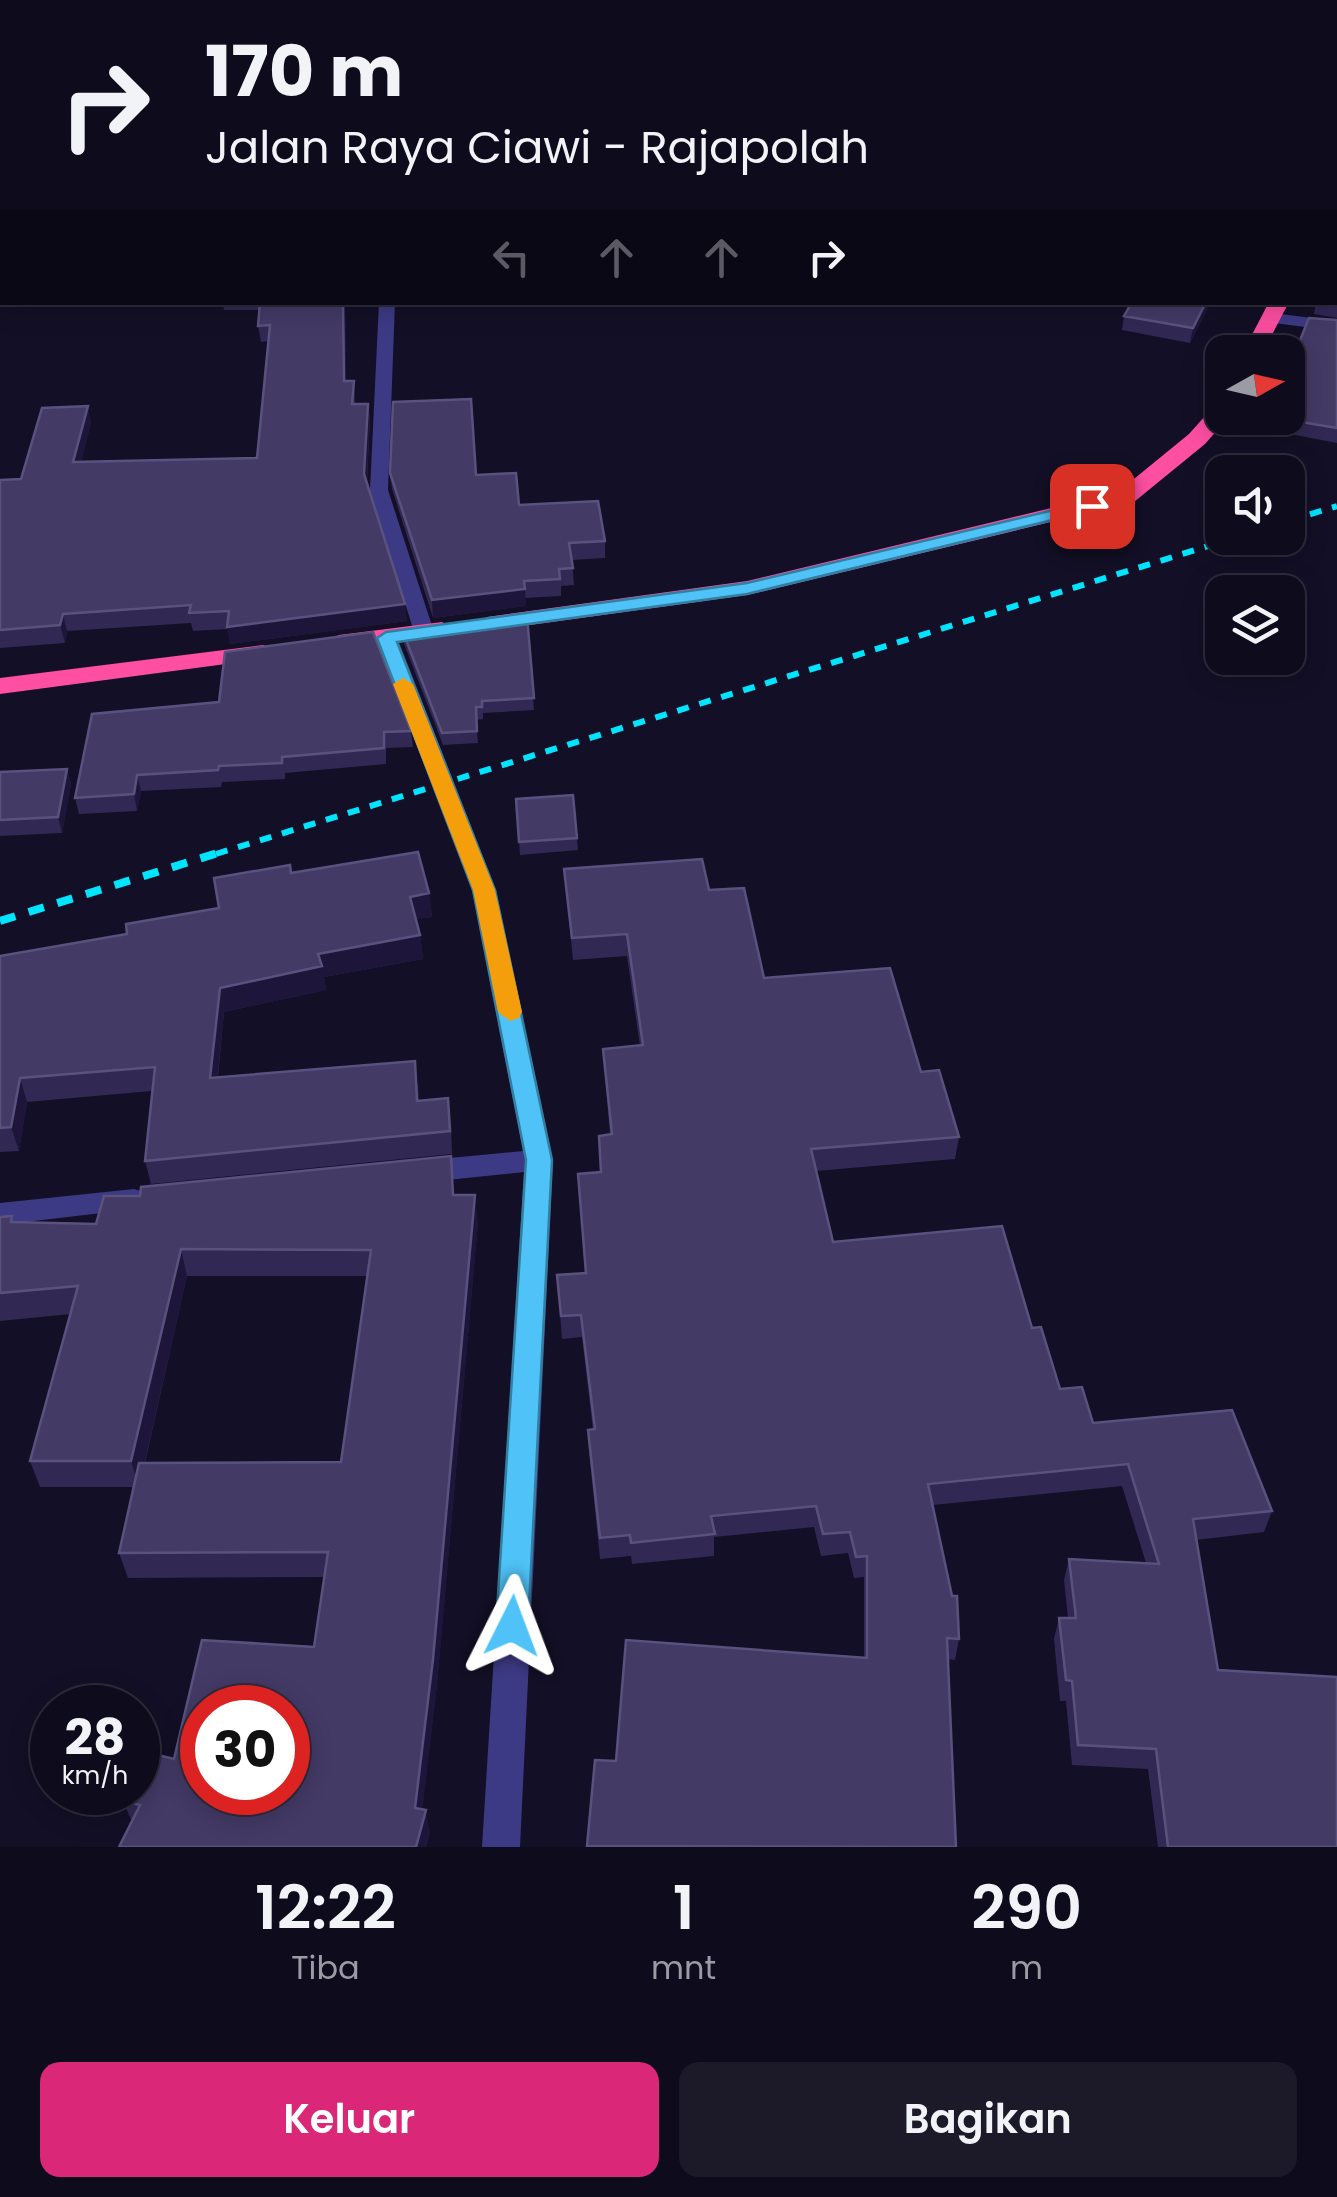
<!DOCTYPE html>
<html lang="id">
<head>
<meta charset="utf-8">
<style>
	body { margin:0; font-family:Poppins,sans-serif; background:#1c1929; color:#f1f3f6; height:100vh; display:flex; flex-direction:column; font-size:38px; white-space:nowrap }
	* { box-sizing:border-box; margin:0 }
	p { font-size:32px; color:#9b9ba3 }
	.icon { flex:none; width:55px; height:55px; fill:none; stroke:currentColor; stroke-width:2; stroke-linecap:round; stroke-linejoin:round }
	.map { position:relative; height:1847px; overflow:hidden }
	.drawer { display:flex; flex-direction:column; background:#0e0b1c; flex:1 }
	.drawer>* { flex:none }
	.banner { position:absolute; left:0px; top:0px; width:1338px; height:305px; box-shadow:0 5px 25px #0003,0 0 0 2px #2e2b3b; background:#0e0b1c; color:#f1f3f6; overflow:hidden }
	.needle { width:65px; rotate:82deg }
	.controls { position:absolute; left:1205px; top:335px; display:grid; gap:20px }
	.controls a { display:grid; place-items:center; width:100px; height:100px; border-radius:20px; background:#0e0b1c; box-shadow:0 5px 25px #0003,0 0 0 2px #2e2b3b; font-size:50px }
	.speed { position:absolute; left:30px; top:1685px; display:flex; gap:20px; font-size:50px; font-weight:700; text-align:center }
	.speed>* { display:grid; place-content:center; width:130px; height:130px; border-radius:50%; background:#0e0b1c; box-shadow:0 5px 25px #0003,0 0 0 2px #2e2b3b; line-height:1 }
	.speed small { font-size:25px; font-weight:400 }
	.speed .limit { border:15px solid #d22; background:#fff; color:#111 }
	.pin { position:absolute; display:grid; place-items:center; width:85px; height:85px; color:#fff; margin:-42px; border-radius:20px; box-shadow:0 5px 15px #0006 }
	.me { position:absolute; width:110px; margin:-55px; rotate:3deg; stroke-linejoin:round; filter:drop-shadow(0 0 8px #0008) }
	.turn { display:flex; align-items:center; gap:35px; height:210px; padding:0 40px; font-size:45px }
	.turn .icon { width:130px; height:130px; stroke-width:2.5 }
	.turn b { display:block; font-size:70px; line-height:85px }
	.lanes { display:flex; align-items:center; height:95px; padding:0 40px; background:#0003; justify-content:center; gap:50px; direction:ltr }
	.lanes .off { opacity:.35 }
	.eta { display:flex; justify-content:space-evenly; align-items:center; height:170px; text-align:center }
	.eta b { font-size:60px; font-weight:600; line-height:70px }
	.cta { display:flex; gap:20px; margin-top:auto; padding:20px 40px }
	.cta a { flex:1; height:115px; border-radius:20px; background:#db2777; color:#fff; font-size:40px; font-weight:600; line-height:115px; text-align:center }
	.cta a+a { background:#1c1929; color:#f1f3f6 }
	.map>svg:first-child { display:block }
</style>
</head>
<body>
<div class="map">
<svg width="1337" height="1847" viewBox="0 0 1337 1847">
	<rect width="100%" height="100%" fill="#130f26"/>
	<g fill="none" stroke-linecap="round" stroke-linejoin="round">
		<path fill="#3d3a85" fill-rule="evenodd" d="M 379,302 L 395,302 L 388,490 L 434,632 L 424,638 L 414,632 L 370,490 Z
			M 1272,313 L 1337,321 L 1337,331 L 1266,322 L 1264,318 Z
			M 386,631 L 397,637 L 496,890 L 553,1160 L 520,1847 L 482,1847 L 524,1172 L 418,1183 L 408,1180 L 404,1172 L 408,1164 L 418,1161 L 523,1151 L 472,890 L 375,637 Z
			M 134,1189 L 144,1192 L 148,1200 L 144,1208 L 0,1225 L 0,1203 Z"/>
		<path fill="#ff4fa3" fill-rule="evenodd" d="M 1269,302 L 1289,302 L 1263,352 L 1243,352 Z
			M 1222,405 L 1222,418 L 1228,418 L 1205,444 L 1134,502 L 747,595 L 487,631 L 475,624 L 487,617 L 747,581 L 1118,492 L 1189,434 L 1214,406 Z
			M 442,622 L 455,630 L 451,635 L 339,651 L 326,643 L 339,635 Z
			M 263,645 L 272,648 L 276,653 L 272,658 L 0,694 L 0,678 Z"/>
		<path stroke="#00e5ff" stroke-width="6" stroke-dasharray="12 11" stroke-linecap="butt" d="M 1288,521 L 1337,506
			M 216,854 L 1234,538"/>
		<path stroke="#00e5ff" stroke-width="8" stroke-dasharray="16 14" stroke-linecap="butt" d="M 0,921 L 224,851"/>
	</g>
	<path fill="#312854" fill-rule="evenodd" d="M 1337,279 L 1337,318 L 1314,314 L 1316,302 L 1335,302 Z
		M 223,302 L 345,302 L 346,381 L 354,381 L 355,404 L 368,404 L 370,420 L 367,482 L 407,621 L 230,644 L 228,629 L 193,631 L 191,623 L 67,631 L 65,643 L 0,648 L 0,480 L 21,479 L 91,422 L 81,462 L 257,458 L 269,341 L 261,342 L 258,326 L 260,310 L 224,310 Z
		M 1211,302 L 1190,343 L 1122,330 L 1124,316 Z
		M 1337,320 L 1337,443 L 1280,432 L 1282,421 L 1264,418 L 1288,418 L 1296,350 Z
		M 390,473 L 476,475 L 519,505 L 605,541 L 605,558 L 572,560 L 574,585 L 561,586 L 561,596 L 525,598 L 526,606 L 433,618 L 392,489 Z
		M 527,616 L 534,710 L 483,713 L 483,719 L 476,720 L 478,743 L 443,745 L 404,644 L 403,632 Z
		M 92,714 L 411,731 L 413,747 L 386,748 L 386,764 L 285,773 L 285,779 L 222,782 L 221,787 L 141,791 L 137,811 L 79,814 L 75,798 Z
		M 67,769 L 71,784 L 62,833 L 0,836 L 0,772 Z
		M 516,799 L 577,838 L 578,850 L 520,855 Z
		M 564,869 L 709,890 L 764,978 L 921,1072 L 959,1137 L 955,1159 L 816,1171 L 833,1242 L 1032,1328 L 1060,1389 L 1093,1423 L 1272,1511 L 1264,1532 L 1196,1540 L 1218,1670 L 1337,1847 L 1158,1847 L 1148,1769 L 1072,1765 L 1066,1701 L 1060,1701 L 1054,1639 L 1059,1618 L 1068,1618 L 1064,1580 L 1069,1559 L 1146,1563 L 1122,1486 L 933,1505 L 959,1639 L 955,1660 L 948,1659 L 616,1761 L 864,1658 L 864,1577 L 854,1578 L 848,1553 L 821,1556 L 814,1527 L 714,1537 L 714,1556 L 632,1564 L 631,1556 L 600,1559 L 589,1452 L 588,1430 L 593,1430 L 582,1337 L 562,1339 L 557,1275 L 585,1273 L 578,1174 L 601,1172 L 610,1135 L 603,1049 L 640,1046 L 627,956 L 573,960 Z
		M 291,873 L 429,893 L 432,917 L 416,919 L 420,935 L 423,959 L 324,977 L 326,990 L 224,1012 L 218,1077 L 418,1084 L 419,1101 L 451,1122 L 452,1154 L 151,1184 L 145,1161 L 152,1091 L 27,1102 L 19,1151 L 0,1152 L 0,956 L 127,934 L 219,908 Z
		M 455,1195 L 478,1222 L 437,1684 L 422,1809 L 430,1833 L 426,1847 L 119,1847 L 132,1822 L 123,1801 L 314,1647 L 324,1577 L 128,1578 L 119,1553 L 134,1487 L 40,1487 L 30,1461 L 71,1314 L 0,1321 L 0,1217 L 14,1223 L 96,1224 ZM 187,1276 L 367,1276 L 341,1462 L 145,1463 Z"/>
	<path fill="#1d163a" d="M 2,252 L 2,268 L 0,268 L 0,253 Z
		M 343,302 L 345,302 L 346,398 L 344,381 Z
		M 1206,302 L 1211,302 L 1190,343 L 1193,328 Z
		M 368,404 L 370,420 L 366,491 L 364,474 Z
		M 88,406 L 91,422 L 77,479 L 73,462 Z
		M 525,589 L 526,606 L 433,618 L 432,600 Z
		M 405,604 L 407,621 L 230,644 L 227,627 Z
		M 63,614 L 67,631 L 65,643 L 60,625 Z
		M 67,769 L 71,784 L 62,833 L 58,817 Z
		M 137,775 L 141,791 L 137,811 L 134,794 Z
		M 429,893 L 432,917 L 413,920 L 410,897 Z
		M 420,935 L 423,959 L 324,977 L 326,990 L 224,1012 L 215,1101 L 210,1078 L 220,988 L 318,954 Z
		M 20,1078 L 27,1102 L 19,1151 L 11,1127 Z
		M 475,1195 L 478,1222 L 437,1684 L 420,1832 L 415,1808 Z
		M 181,1249 L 187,1276 L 139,1487 L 131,1461 Z
		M 426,1810 L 430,1833 L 426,1847 L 416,1847 Z"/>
	<path fill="#433a66" stroke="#5a527e" stroke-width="2.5" fill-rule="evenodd" d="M 1176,0 L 1337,0 L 1337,33 L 1335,32 L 1335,2 L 1174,2 Z
		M 0,157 L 2,157 L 2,252 L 0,253 Z
		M 1335,279 L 1337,279 L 1337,305 L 1324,302 L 1335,302 Z
		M 260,302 L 343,302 L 344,381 L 354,381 L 352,404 L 368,404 L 364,474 L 405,604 L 227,627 L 229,611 L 189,613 L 191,605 L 63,614 L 60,625 L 0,630 L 0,480 L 21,479 L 42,408 L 88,406 L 73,462 L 257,458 L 270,325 L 258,326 Z
		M 1132,302 L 1206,302 L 1193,328 L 1124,316 Z
		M 1309,318 L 1337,320 L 1337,428 L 1283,419 L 1288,418 L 1287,352 L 1289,349 L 1296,350 Z
		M 471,399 L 476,475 L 516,473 L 519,505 L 598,501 L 605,541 L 569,543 L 573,568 L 559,569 L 560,579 L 524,581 L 525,589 L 432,600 L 390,473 L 393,402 Z
		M 527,616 L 534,698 L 482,701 L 482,707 L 476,707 L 477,731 L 442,733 L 403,632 Z
		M 373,632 L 411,731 L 384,732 L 384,748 L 282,757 L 282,763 L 219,766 L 218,770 L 137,775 L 134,794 L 75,798 L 92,714 L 219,702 L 225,652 Z
		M 67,769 L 58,817 L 0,820 L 0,772 Z
		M 573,795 L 577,838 L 519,842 L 516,799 Z
		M 418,852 L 429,893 L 410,897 L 420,935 L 318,954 L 322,966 L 220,988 L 210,1078 L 415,1061 L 417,1101 L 448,1098 L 450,1131 L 145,1161 L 155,1067 L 20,1078 L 11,1127 L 0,1128 L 0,956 L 127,934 L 126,924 L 219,908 L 214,878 L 290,865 L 291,873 Z
		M 702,859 L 709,890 L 744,888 L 764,978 L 890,968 L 921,1072 L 939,1070 L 959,1137 L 811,1149 L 833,1242 L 1002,1226 L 1032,1328 L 1041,1327 L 1060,1389 L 1082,1387 L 1093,1423 L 1232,1410 L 1272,1511 L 1193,1519 L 1218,1670 L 1337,1677 L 1337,1847 L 1168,1847 L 1156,1749 L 1078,1745 L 1072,1681 L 1066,1680 L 1059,1618 L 1076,1618 L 1069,1559 L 1159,1564 L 1128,1464 L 928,1484 L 952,1596 L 957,1596 L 959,1639 L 947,1638 L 956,1847 L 587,1846 L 595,1760 L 616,1761 L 626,1640 L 867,1658 L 867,1556 L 856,1557 L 850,1532 L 823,1534 L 816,1506 L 711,1516 L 715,1534 L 631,1543 L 630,1535 L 600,1538 L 588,1430 L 595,1429 L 581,1315 L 561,1316 L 557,1275 L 586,1273 L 578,1174 L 601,1172 L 599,1136 L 612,1134 L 603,1049 L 643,1045 L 627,934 L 572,938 L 564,869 Z
		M 451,1156 L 453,1195 L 475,1195 L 433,1659 L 415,1808 L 426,1810 L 416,1847 L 119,1847 L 140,1805 L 123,1801 L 127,1792 L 138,1792 L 138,1770 L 146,1752 L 174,1759 L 202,1640 L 314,1647 L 328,1552 L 119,1553 L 139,1463 L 341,1462 L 371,1250 L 181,1249 L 131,1461 L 30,1461 L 78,1286 L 0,1293 L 0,1217 L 12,1216 L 11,1222 L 96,1224 L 104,1196 L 140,1196 L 141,1187 ZM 202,1708 L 288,1708 L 288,1792 L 202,1792 Z"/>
	<path fill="#4fc3f7" stroke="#337fa1" stroke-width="2.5" d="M 1092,501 L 1101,506 L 1098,509 L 747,594 L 397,642 L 495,890 L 552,1160 L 528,1626 L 523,1636 L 512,1640 L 501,1636 L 496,1626 L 526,1160 L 473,890 L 377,638 L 386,632 L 747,583 Z"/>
	<path fill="#f59e0b" d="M 403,678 L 413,684 L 495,890 L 522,1012 L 519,1018 L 510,1021 L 498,1012 L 473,890 L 393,684 Z"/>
</svg>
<div class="controls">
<a><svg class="needle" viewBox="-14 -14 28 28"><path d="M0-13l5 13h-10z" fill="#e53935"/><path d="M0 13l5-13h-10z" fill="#9b9ba3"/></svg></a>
<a><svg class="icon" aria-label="sound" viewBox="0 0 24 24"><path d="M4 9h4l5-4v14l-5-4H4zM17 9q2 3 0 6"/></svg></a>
<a><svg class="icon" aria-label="layers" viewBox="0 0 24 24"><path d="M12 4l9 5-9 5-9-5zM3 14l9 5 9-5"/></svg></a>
</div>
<div class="speed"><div>28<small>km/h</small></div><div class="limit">30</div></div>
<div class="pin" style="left:1092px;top:506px;background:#d93025"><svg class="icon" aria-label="arrive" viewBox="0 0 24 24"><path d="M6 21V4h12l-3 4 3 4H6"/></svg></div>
<svg class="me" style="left:512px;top:1626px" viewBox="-20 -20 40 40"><path d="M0-17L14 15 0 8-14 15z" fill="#4fc3f7" stroke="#fff" stroke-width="4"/></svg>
<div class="banner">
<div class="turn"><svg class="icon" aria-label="right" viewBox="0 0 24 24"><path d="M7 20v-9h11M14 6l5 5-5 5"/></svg><div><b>170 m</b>Jalan Raya Ciawi - Rajapolah</div></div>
<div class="lanes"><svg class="icon off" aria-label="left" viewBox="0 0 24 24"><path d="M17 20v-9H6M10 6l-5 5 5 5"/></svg><svg class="icon off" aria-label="ahead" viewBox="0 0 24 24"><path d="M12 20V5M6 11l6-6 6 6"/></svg><svg class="icon off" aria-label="ahead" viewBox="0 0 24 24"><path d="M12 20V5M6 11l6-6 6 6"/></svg><svg class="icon" aria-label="right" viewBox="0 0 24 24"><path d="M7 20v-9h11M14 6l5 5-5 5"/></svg></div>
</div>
</div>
<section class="drawer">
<div class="eta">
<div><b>12:22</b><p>Tiba</p></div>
<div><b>1</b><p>mnt</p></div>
<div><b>290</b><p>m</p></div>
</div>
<div class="cta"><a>Keluar</a><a>Bagikan</a></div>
</section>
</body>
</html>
